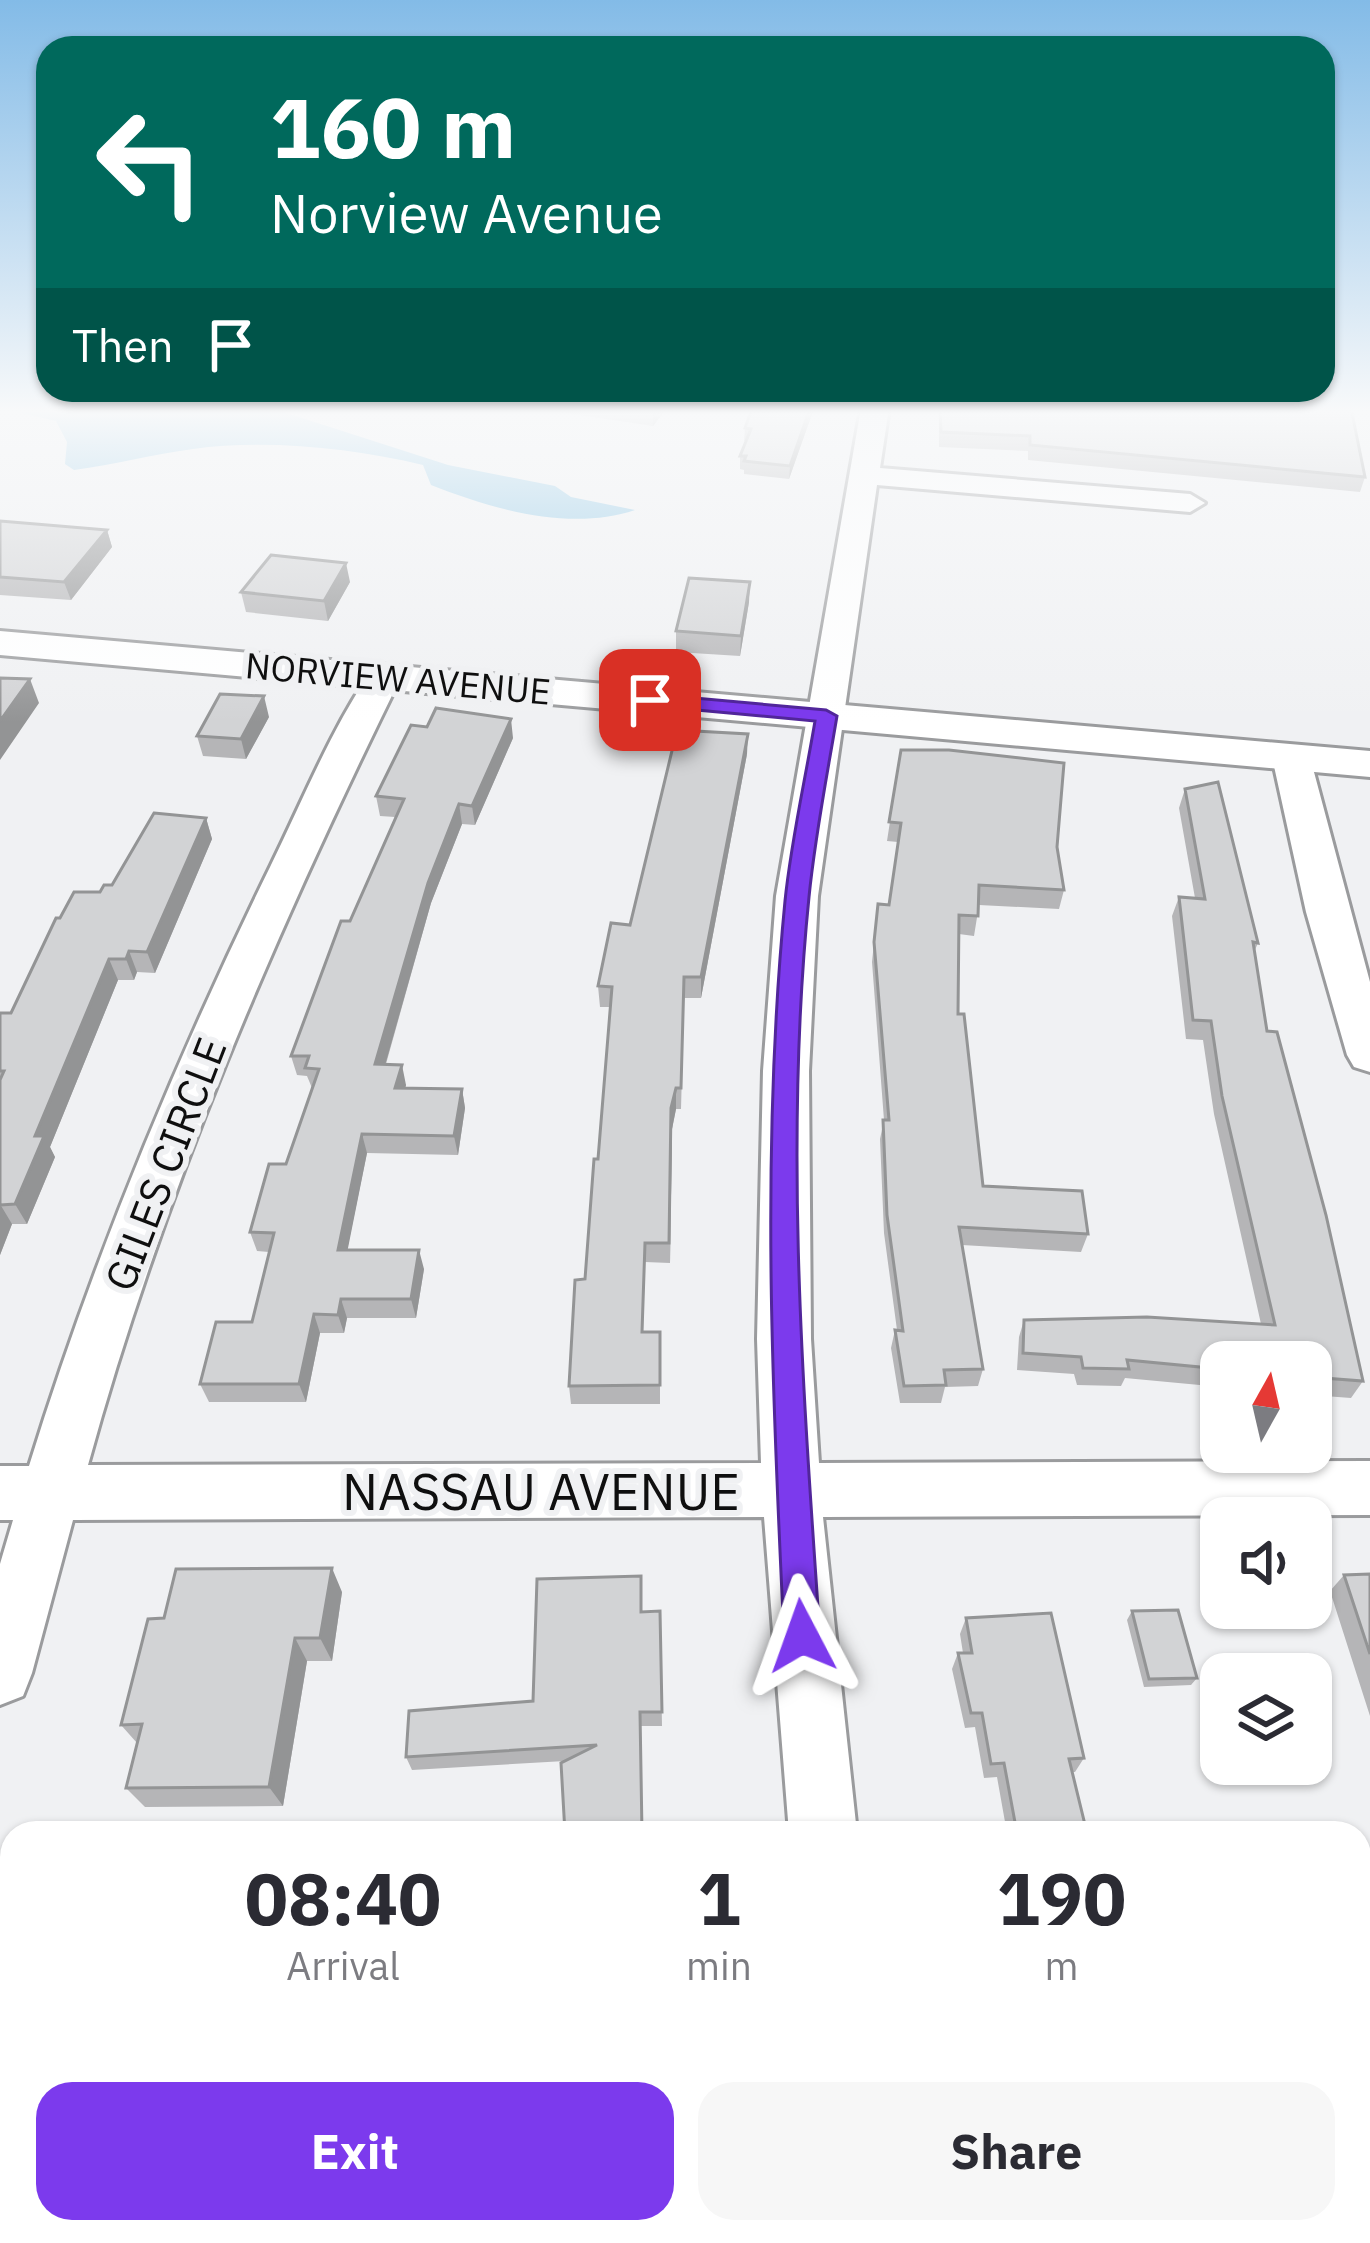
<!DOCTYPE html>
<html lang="en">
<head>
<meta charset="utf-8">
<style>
	body { margin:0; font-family:"IBM Plex Sans",sans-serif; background:#f7f7f7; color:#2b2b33; height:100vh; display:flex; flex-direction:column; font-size:45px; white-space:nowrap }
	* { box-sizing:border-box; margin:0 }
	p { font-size:39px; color:#7c7c81 }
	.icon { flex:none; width:66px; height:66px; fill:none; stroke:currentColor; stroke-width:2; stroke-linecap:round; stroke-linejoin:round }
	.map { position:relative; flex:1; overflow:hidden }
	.drawer { position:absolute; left:0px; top:1821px; width:1371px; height:423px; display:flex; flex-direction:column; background:#fff; border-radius:36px 36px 0 0; box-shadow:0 3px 9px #0004 }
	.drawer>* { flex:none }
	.banner { position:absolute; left:36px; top:36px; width:1299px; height:366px; border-radius:36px; box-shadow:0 3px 9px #0004; background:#00695c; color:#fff; overflow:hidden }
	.needle { width:78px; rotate:8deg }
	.tools { position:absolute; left:1200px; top:1341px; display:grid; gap:24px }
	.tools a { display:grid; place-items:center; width:132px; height:132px; border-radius:24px; background:#fff; box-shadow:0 3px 9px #0004; font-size:60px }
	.pin { position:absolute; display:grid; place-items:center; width:102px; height:102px; color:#fff; margin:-51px; border-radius:24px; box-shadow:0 6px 18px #0006 }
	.me { position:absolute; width:132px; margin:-66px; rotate:356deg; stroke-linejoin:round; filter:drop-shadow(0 0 9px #0008) }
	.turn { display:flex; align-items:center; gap:42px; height:252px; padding:0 36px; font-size:54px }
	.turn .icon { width:156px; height:156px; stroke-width:2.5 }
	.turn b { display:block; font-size:84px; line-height:102px }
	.then { display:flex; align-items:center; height:114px; padding:0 36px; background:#0003; gap:24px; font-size:45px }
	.eta { display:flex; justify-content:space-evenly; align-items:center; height:204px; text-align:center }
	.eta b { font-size:72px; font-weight:800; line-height:84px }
	.button { display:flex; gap:24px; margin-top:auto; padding:24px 36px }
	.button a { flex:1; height:138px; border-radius:36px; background:#7c3aed; color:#fff; font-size:48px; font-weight:800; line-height:138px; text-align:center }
	.button a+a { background:#f7f7f7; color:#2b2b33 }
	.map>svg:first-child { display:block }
</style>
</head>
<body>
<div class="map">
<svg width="1370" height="2243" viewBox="0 0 1370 2243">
	<rect width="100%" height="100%" fill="#f0f1f3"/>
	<path fill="#8cc6e5" d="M 0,408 L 271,408 L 448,465 L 555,486 L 571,497 L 635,510 C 570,532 492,509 431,485 L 423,465 C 352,448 266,439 193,449 C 153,454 114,465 74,470 L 65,464 L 67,442 L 56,421 Z"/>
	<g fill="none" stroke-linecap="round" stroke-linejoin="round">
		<g stroke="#9a9b9d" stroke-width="6">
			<path id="minor" d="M 861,408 L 889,408 L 880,468 L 1190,494 L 1205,503 L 1190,512 L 877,485 L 818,896 L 809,1071 L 811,1339 L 819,1463 L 1370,1461 L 1370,1515 L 823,1517 L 857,1833 L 789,1833 L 764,1517 L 73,1520 L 32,1673 L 23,1696 L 0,1705 L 0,1564 L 13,1520 L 0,1520 L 0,1466 L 29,1466 C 93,1259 176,1059 271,865 C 303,800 331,729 372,670 L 396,670 L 401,677 C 276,931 163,1192 88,1465 L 761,1463 L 757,1339 L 763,1071 L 776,896 Z
				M 1291,746 L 1304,749 L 1310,757 L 1370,982 L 1370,1072 L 1354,1067 L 1347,1055 L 1306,912 L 1272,757 L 1278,749 Z
				M 826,2232 L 906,2232 L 908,2243 L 828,2243 Z"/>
		</g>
		<g stroke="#9a9b9d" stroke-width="6">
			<path id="tertiary" d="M 0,631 L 1370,751 L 1370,777 L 0,655 Z"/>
		</g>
		<use href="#minor" fill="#fff" fill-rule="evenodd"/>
		<use href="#tertiary" fill="#fff" fill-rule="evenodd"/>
	</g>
	<path fill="#b5b5b7" d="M 553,408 L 667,408 L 653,426 L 553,411 Z
		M 752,408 L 814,408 L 789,479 L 744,474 L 744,470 L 740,469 L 740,456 L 746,441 L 744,441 L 745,428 Z
		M 939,408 L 1365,477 L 1360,492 L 1028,460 L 1028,451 L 939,447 Z
		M 0,521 L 107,530 L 112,547 L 71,600 L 0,595 Z
		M 350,582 L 328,621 L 246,612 L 241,592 Z
		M 749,602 L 740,656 L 676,652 L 676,631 Z
		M 269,717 L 246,759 L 203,756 L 197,736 Z
		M 513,738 L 475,825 L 462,824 L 431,903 L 386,1064 L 406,1085 L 405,1088 L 462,1089 L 465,1108 L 458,1155 L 367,1153 L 347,1250 L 424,1269 L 416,1318 L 347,1318 L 344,1333 L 320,1333 L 306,1402 L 209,1402 L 200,1384 L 252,1322 L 269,1252 L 257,1251 L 250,1232 L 286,1164 L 312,1088 L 307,1076 L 297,1075 L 291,1056 L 395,817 L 380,816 L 376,796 Z
		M 901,750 L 1057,847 L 1064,890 L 1059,909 L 979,905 L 974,936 L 959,934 L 958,1014 L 983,1186 L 1088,1234 L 1081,1252 L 962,1245 L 983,1369 L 978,1386 L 945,1387 L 941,1403 L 900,1403 L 891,1348 L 895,1330 L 897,1330 L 884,1233 L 880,1139 L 884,1120 L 872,962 L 878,904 L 889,905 L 898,842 L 887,841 Z
		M 747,754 L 701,998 L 684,998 L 681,1109 L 676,1109 L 672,1129 L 670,1263 L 645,1262 L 643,1332 L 660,1332 L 660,1404 L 571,1404 L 569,1386 L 585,1279 L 598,1159 L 611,1007 L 600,1007 L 598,986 L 630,925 Z
		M 1185,789 L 1258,943 L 1254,952 L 1267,1031 L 1363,1381 L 1351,1398 L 1311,1395 L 1311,1362 L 1221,1362 L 1221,1387 L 1125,1378 L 1121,1386 L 1077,1385 L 1074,1374 L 1017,1370 L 1019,1337 L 1024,1320 L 1261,1324 L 1214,1114 L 1203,1040 L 1186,1039 L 1172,916 L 1179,897 L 1195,898 L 1179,808 Z
		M 206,818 L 212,839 L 155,973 L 137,972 L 134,980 L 118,980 L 50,1147 L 55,1157 L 27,1224 L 12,1224 L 0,1255 L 0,1013 L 11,1013 L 60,918 L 112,885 Z
		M 1370,1574 L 1370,1716 L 1330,1591 L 1344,1575 Z
		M 342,1592 L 332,1661 L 307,1661 L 283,1806 L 145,1807 L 126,1788 L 137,1743 L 121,1725 L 164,1618 Z
		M 660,1611 L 662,1726 L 641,1726 L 565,1761 L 412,1770 L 406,1757 L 533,1701 L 642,1612 Z
		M 1132,1611 L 1197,1678 L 1191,1685 L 1144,1687 L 1127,1620 Z
		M 966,1618 L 1084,1758 L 1075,1772 L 1072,1772 L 1087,1833 L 1007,1833 L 997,1777 L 984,1778 L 975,1727 L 965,1728 L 952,1669 L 958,1653 L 963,1653 L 960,1634 Z
		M 1370,1920 L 1370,2073 L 1359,2074 L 1359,1921 Z
		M 53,2232 L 326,2232 L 202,2238 L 202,2243 L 51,2243 Z
		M 357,2232 L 460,2232 L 459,2237 L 361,2242 L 356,2241 Z
		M 1051,2232 L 1174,2232 L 1176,2243 L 1046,2243 L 1053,2241 Z"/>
	<path fill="#939495" d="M 667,408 L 653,426 L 653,409 Z
		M 810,408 L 814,408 L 789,479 L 790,466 Z
		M 107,530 L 112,547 L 71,600 L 64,582 Z
		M 346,563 L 350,582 L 328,621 L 324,601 Z
		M 750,582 L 749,602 L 740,656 L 741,636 Z
		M 30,679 L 39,703 L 0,760 L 0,721 Z
		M 264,696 L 269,717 L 246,759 L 241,739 Z
		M 511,719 L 513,738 L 475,825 L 472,806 Z
		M 748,734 L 747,754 L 701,998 L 701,977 Z
		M 459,804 L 462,824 L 431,903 L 380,1083 L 375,1064 L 428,883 Z
		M 206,818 L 212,839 L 155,973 L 147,952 Z
		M 129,951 L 137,972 L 134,980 L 126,959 Z
		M 109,959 L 118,980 L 50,1147 L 55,1157 L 27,1224 L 15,1204 L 35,1136 Z
		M 402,1065 L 406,1085 L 400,1108 L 395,1088 Z
		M 676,1088 L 676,1109 L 672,1129 L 670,1263 L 671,1108 Z
		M 462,1089 L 465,1108 L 458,1155 L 454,1136 Z
		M 362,1134 L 367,1153 L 344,1268 L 338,1250 Z
		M 0,1204 L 12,1224 L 0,1255 Z
		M 419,1250 L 424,1269 L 416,1318 L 411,1299 Z
		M 341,1299 L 347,1318 L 344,1333 L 338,1315 Z
		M 314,1314 L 320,1333 L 306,1402 L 299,1384 Z
		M 332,1568 L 342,1592 L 332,1661 L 320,1638 Z
		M 295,1638 L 307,1661 L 283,1806 L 269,1787 Z
		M 189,2232 L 203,2232 L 202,2243 L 188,2243 Z"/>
	<path fill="#d2d3d5" stroke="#939495" stroke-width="3" d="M 752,408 L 810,408 L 790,466 L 744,461 L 746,456 L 740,456 L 751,429 L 745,428 Z
		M 940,408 L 1351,408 L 1365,477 L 1030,445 L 1030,436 L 941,432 Z
		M 0,521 L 107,530 L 64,582 L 0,577 Z
		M 271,555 L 346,563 L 324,601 L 241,592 Z
		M 689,578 L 750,582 L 741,636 L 676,631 Z
		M 0,678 L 30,679 L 0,721 Z
		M 220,694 L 264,696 L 241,739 L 197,736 Z
		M 436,708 L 511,719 L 472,806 L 459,804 L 428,883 L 375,1064 L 402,1065 L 395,1088 L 462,1089 L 454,1136 L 362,1134 L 338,1250 L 419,1250 L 411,1299 L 341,1299 L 338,1315 L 314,1314 L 299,1384 L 200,1384 L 216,1322 L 252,1322 L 274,1233 L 250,1232 L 269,1164 L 286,1164 L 319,1069 L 305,1068 L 309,1056 L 291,1056 L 341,921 L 350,921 L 404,799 L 376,796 L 411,725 L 427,727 Z
		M 677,730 L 748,734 L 701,977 L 684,977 L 681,1088 L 676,1088 L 671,1108 L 669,1243 L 645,1243 L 642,1332 L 660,1332 L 660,1385 L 569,1386 L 575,1280 L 585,1279 L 594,1159 L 598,1159 L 612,987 L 598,986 L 611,923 L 630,925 Z
		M 901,750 L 949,750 L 1064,763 L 1057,847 L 1064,890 L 979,885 L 978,916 L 959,915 L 958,1014 L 964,1014 L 983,1186 L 1082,1191 L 1088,1234 L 959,1227 L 983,1369 L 944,1370 L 946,1385 L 904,1386 L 895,1330 L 903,1331 L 887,1215 L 883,1120 L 889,1120 L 874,942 L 878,904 L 889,905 L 901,823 L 889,822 Z
		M 1218,782 L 1258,943 L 1253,942 L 1267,1031 L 1277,1032 L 1326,1215 L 1363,1381 L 1311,1377 L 1311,1362 L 1221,1362 L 1221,1369 L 1127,1360 L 1129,1369 L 1083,1368 L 1081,1357 L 1023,1353 L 1024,1320 L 1147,1317 L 1275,1325 L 1222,1096 L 1211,1021 L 1193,1020 L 1179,897 L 1205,899 L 1185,789 Z
		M 154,813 L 206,818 L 147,952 L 129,951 L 126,959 L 109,959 L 35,1136 L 44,1136 L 15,1204 L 0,1205 L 0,1080 L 4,1071 L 0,1071 L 0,1013 L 11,1013 L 56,918 L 60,918 L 74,892 L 100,892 L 104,885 L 112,885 Z
		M 332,1568 L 320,1638 L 295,1638 L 269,1787 L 126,1788 L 142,1724 L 121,1725 L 148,1619 L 164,1618 L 176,1569 Z
		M 1370,1574 L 1370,1654 L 1344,1575 Z
		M 641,1576 L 641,1612 L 660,1611 L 662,1712 L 640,1712 L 642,1833 L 565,1833 L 561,1763 L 597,1745 L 406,1757 L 409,1711 L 533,1701 L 537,1579 Z
		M 1178,1610 L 1197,1678 L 1149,1679 L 1132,1611 Z
		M 1051,1613 L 1084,1758 L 1069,1759 L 1087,1833 L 1017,1833 L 1004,1763 L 991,1764 L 982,1713 L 971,1713 L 958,1653 L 972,1653 L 966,1618 Z
		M 1370,1920 L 1370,2050 L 1359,2014 L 1359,1921 Z
		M 53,2232 L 189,2232 L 188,2243 L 51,2243 Z
		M 200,2232 L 291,2232 L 199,2238 Z
		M 357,2232 L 456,2232 L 456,2235 L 356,2241 Z
		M 581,2232 L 682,2232 L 683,2243 L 581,2243 Z
		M 1062,2232 L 1174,2232 L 1176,2243 L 1053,2243 L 1053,2241 L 1064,2239 Z"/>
	<linearGradient id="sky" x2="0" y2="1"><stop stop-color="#83bbe7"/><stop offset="0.57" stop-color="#f8f9fa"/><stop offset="1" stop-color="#f8f9fa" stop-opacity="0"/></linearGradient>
	<rect width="1370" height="722" fill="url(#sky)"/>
	<path fill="#7c3aed" stroke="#51269a" stroke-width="3" d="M 650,694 L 826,710 L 837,716 C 827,776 815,836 809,897 C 784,1142 803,1391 820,1636 L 815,1649 L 802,1654 L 790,1649 L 784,1636 C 772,1391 761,1146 785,901 C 791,841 805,781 815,721 L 643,705 L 640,700 Z"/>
	<g text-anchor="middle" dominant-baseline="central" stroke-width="12" stroke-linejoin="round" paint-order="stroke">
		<g font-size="36" fill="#0f0f0f" stroke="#f0f1f3">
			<text transform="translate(398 678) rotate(5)">NORVIEW AVENUE</text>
		</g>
		<g font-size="42" fill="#0f0f0f" stroke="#f0f1f3">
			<text transform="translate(165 1164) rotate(-69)">GILES CIRCLE</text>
		</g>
		<g font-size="51" fill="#0f0f0f" stroke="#f0f1f3">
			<text x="541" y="1491">NASSAU AVENUE</text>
		</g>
	</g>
</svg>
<div class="tools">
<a><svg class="needle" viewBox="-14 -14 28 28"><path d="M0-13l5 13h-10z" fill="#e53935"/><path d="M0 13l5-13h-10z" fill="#7c7c81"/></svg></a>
<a><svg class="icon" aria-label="sound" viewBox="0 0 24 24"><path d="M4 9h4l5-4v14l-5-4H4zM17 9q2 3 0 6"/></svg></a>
<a><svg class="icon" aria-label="layers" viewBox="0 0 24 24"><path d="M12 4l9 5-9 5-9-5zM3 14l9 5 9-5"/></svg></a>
</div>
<div class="pin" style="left:650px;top:700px;background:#d93025"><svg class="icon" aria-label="arrive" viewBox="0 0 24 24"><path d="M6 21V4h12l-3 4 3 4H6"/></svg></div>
<svg class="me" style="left:802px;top:1636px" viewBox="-20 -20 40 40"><path d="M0-17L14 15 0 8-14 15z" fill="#7c3aed" stroke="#fff" stroke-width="4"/></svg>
<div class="banner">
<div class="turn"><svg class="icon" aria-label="left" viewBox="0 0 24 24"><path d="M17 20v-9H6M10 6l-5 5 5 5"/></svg><div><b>160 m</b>Norview Avenue</div></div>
<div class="then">Then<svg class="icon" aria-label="arrive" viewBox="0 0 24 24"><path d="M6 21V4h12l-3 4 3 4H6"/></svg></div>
</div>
<section class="drawer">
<div class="eta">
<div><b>08:40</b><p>Arrival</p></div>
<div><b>1</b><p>min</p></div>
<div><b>190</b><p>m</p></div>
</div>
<div class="button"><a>Exit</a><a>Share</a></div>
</section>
</div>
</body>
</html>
